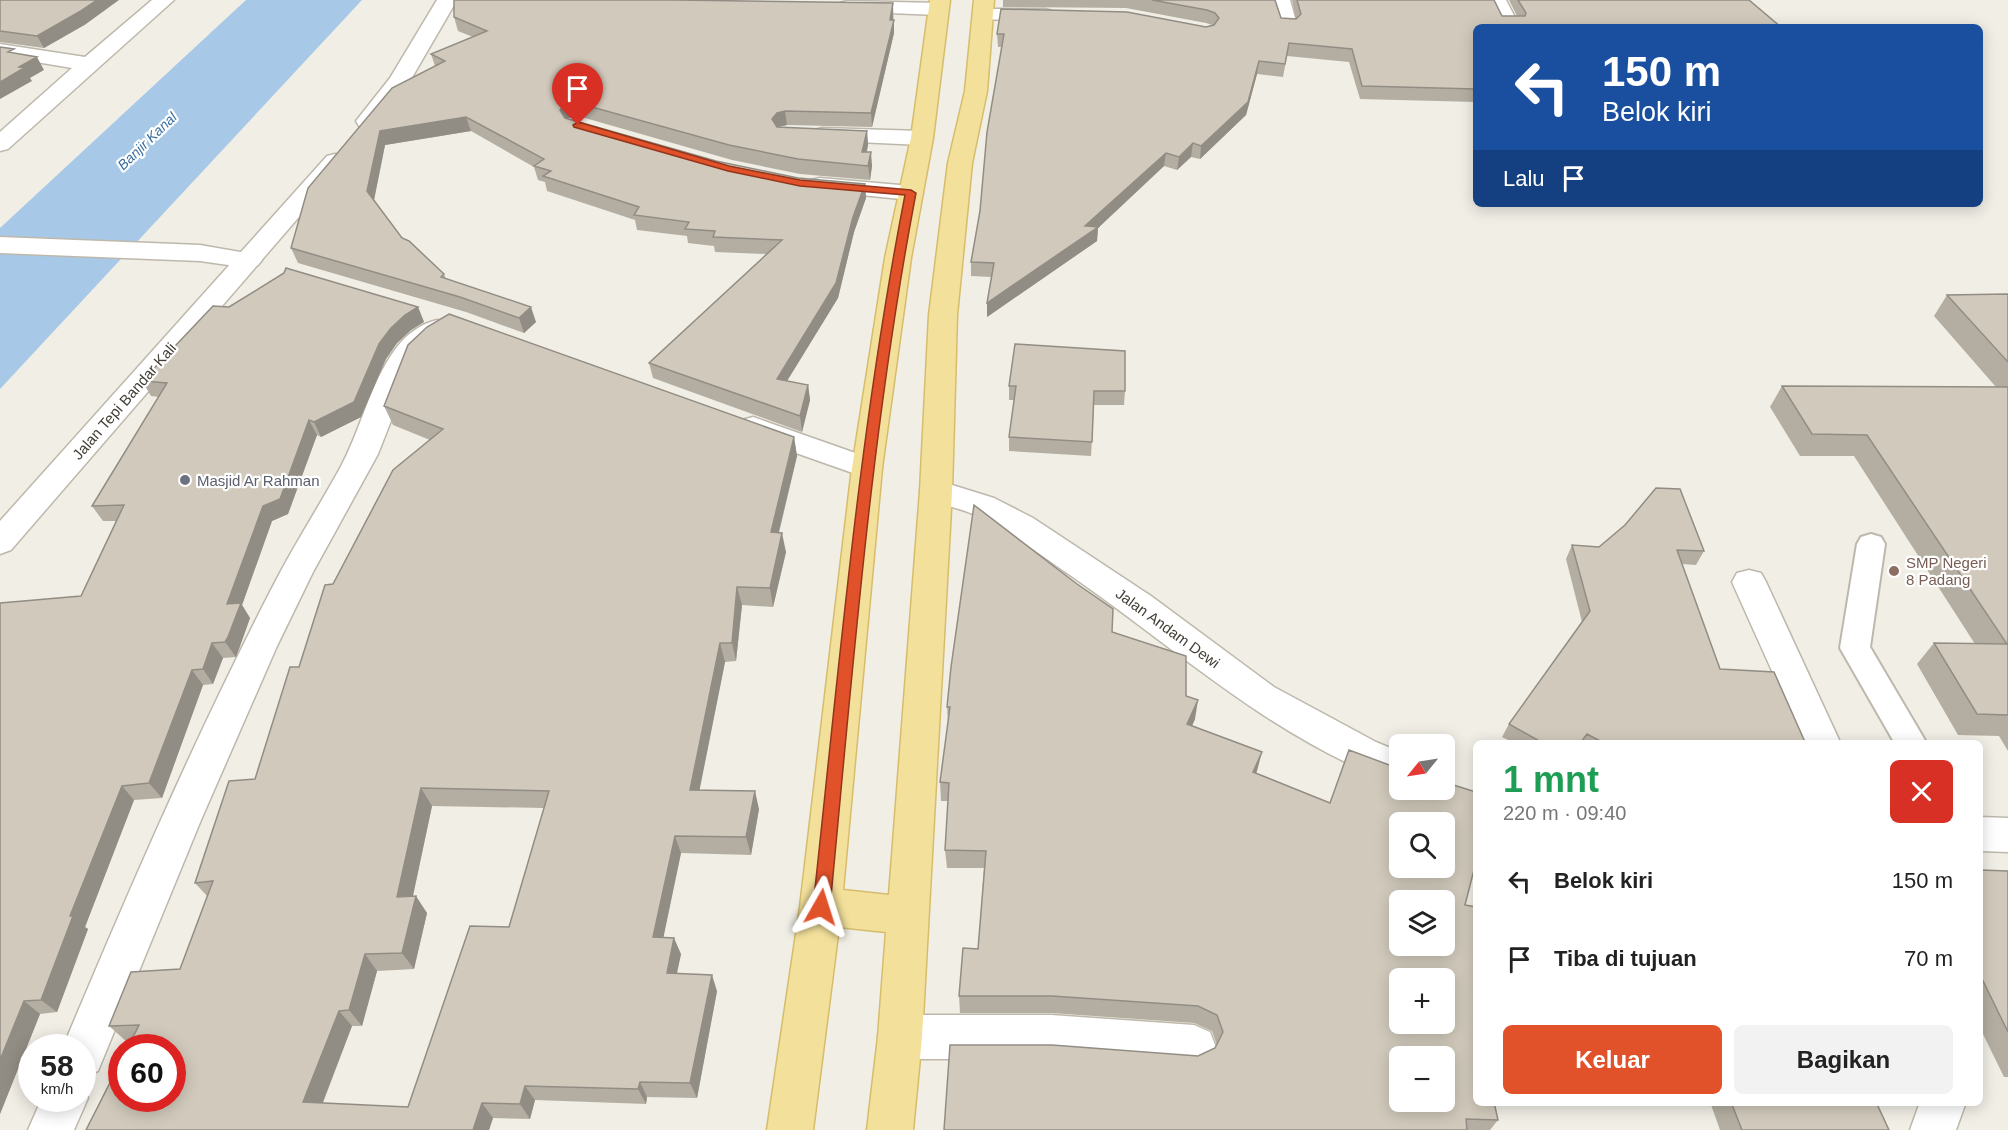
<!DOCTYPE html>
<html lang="id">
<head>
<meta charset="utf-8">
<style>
	body { margin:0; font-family:Helvetica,sans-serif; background:#f2f2f2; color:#222; height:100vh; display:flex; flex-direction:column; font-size:22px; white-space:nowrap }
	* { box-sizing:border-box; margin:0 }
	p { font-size:20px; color:#767676 }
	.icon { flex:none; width:33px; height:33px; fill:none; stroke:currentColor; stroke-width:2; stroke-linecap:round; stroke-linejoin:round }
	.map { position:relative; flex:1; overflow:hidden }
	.panel { position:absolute; left:1473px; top:740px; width:510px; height:366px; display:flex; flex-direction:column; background:#fff; border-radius:9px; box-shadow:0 3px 15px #0003 }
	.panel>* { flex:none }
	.top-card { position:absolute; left:1473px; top:24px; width:510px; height:183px; border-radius:9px; box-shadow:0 3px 15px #0003; background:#1a4fa0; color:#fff; overflow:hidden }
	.needle { width:39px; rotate:240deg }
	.buttons { position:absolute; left:1389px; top:734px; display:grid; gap:12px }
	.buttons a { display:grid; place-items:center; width:66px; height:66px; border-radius:9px; background:#fff; box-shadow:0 3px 15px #0003; font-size:30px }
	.speed { position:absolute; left:18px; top:1034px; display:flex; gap:12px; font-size:30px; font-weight:700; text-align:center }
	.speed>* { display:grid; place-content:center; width:78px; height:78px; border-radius:50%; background:#fff; box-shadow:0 3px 15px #0003; line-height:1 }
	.speed small { font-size:15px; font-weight:400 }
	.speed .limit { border:9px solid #d22; background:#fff; color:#111 }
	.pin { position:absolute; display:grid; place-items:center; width:51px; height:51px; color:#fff; margin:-62px -26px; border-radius:50% 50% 50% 0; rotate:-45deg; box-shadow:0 0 6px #0007 }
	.pin .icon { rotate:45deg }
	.me { position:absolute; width:66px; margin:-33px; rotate:6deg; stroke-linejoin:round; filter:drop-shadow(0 0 4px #0008) }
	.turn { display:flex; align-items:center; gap:21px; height:126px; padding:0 30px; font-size:27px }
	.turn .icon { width:78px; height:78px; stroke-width:2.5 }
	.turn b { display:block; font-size:42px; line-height:51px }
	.then { display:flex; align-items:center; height:57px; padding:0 30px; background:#0003; gap:12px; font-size:22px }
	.round { display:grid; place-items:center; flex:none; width:63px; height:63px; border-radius:9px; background:#f2f2f2 }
	.headline { display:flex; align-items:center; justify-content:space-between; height:102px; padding:0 30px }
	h1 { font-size:36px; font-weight:600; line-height:45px; color:#1e9e55 }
	.cta { display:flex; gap:12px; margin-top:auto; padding:12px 30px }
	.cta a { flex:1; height:69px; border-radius:9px; background:#e2522a; color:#fff; font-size:24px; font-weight:600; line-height:69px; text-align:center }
	.cta a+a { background:#f2f2f2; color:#222 }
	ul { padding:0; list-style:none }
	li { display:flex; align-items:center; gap:18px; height:78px; padding:0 30px }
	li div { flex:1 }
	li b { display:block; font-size:22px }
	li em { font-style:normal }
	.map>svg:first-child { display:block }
</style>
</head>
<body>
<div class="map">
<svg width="2008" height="1130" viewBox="0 0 2008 1130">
	<rect width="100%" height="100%" fill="#f0eee5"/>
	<path fill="#a7c9e7" d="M 246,0 L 362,0 L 0,389 L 0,228 Z"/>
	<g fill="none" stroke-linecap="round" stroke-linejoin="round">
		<g stroke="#beb8ac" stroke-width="4">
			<path id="service" d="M 1871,534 L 1881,537 L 1885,544 L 1870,647 L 1926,742 L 1894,742 L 1840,648 L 1857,544 L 1861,537 Z"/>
		</g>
		<g stroke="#beb8ac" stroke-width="3">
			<path id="minor" d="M 152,0 L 174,0 L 8,149 L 0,151 L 0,132 L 72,68 L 0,56 L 0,44 L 85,57 Z
				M 1270,0 L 1290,0 L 1297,25 L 1294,29 L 1280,29 Z
				M 1486,0 L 1506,0 L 1520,27 L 1500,27 Z
				M 847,1 L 938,3 L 945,5 L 948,9 L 945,13 L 938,15 L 840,11 L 837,7 L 840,3 Z
				M 984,9 L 1045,9 L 1052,11 L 1055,15 L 1052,19 L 1045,21 L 977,19 L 974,15 L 977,11 Z
				M 822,128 L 922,131 L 930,133 L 933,138 L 930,143 L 922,145 L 814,140 L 811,135 L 814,130 Z
				M 820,178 L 911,186 L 920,188 L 923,193 L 920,198 L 911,200 L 811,190 L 808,185 L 811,180 Z
				M 0,237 L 200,245 L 258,255 L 262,260 L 258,265 L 249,268 L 200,261 L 0,253 Z
				M 437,320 L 447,322 L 451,328 L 447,334 L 430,345 L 412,367 L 378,454 L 313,572 L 277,646 L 201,820 L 98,1071 L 82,1077 L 82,1047 L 63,1047 C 128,892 195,737 272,588 C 292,548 317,510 339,470 C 361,431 369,384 397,347 C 407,334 421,324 437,320 Z
				M 753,417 L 878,461 L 882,468 L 878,475 L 867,478 L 742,434 L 738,427 L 742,420 Z
				M 936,480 L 994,498 L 1033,518 L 1151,596 L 1274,687 L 1376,742 L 1400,752 L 1400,785 C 1275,741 1176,648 1070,575 C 1038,553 1008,530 973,514 C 958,508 941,504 925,499 L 920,491 L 925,483 Z
				M 1749,570 L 1761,573 L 1766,582 L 1840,742 L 1804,742 L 1732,582 L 1737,573 Z
				M 1980,817 L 2008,818 L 2008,852 L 1980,851 Z
				M 900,1015 L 1051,1015 L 1194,1025 L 1210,1032 L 1216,1047 L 1210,1062 L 1194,1069 L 1051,1059 L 900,1059 L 884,1052 L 878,1037 L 884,1022 Z
				M 82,1085 L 88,1098 L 74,1130 L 28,1130 L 42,1098 L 82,1098 Z
				M 1920,1102 L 1966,1102 L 1956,1130 L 1910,1130 Z"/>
		</g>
		<g stroke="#beb8ac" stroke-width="3">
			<path id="tertiary" d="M 437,0 L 457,0 L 410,81 L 375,126 L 367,128 L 359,126 L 356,121 L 390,78 Z
				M 335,154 L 343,156 L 347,161 L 343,166 L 11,550 L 0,554 L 0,521 L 327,156 Z"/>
		</g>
		<g stroke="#d6bd6d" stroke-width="3">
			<path id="primary" d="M 930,0 L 950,0 L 933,138 L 911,258 L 882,468 L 843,890 L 889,895 L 920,491 L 929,315 L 948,163 L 965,91 L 974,0 L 994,0 L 987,91 L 972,163 L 957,315 L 952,491 L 922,1037 L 913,1130 L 867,1130 L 878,1037 L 886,932 L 839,927 L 813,1130 L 767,1130 L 800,907 L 852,468 L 885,258 L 911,138 Z"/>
		</g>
		<use href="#service" fill="#fff" fill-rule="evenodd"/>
		<use href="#minor" fill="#fff" fill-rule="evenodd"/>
		<use href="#tertiary" fill="#fff" fill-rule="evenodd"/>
		<use href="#primary" fill="#f3e09b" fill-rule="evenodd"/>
	</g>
	<path fill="#b4aea2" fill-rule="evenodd" d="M 0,0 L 86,24 L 44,48 L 0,42 Z
		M 1003,0 L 1275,0 L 1281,18 L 1296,19 L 1292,0 L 1494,0 L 1502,16 L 1517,16 L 1509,0 L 1749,0 L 1476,27 L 1476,102 L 1360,99 L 1349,62 L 1287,56 L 1283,77 L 1257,74 L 1246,115 L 1200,159 L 1191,157 L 1177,170 L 1164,166 L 1098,228 L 1097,241 L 987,317 L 991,277 L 971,276 L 971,262 L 980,211 L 1002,47 L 998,47 L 997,34 L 1206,27 L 1212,25 L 1206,23 L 1126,8 L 1003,7 Z
		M 893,3 L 894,33 L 872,127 L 787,125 L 778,127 L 867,131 L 868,145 L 867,152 L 872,166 L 870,180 L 800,174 L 732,160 L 578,116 L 568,118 L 568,119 L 716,161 L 798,178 L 865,184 L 866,198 L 854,232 L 838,298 L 787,381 L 808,385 L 810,400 L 802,432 L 653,378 L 649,363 L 767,254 L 715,252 L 714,246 L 688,243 L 687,236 L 637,230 L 635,220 L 547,191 L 545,182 L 538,180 L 534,167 L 471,131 L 385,145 L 374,200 L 402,238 L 444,274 L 446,279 L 536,322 L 524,333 L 466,312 L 298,263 L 291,248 L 435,66 L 431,54 L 473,37 L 458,31 L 454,17 Z
		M 2008,294 L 2008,751 L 1999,736 L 1958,735 L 1917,664 L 1934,643 L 1975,644 L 1854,456 L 1800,456 L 1770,407 L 1782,386 L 1996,387 L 1934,316 L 1947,295 Z
		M 229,307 L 418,307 L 424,322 L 411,330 L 397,343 L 386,359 L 361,417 L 321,437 L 317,435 L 288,514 L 272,521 L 242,605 L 250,618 L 238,652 L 236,657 L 223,658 L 213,684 L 203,685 L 162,798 L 134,800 L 85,927 L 88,929 L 57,1012 L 40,1014 L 0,1114 L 0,603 L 81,596 L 116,521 L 103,521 L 92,506 L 159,397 L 151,396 L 142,381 Z
		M 1009,386 L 1125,391 L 1124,405 L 1094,405 L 1091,456 L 1009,451 L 1009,437 L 1014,400 L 1009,400 Z
		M 384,406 L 794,437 L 797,456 L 779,533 L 786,552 L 773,607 L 742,605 L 736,661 L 725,662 L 699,790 L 759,809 L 751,855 L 681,853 L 663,937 L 681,954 L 677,974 L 717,991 L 697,1098 L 647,1097 L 646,1104 L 535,1100 L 530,1119 L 493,1118 L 489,1130 L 86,1130 L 130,1041 L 127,1042 L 109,1026 L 180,969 L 207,896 L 195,883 L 255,779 L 299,667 L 333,584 L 430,440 L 393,425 ZM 432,806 L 544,808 L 509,927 L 408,1107 L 323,1103 L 352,1026 L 362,1026 L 377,971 L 414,969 L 427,913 L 413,896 Z
		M 1625,525 L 1704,551 L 1696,565 L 1682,564 L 1720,669 L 1805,742 L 1512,742 L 1502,737 L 1509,724 L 1582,622 L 1566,559 L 1572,545 L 1599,547 Z
		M 1112,632 L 1186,696 L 1195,719 L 1192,726 L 1256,773 L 1465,905 L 1476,1102 L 1498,1120 L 1490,1130 L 944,1130 L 1198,1056 L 1215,1048 L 1217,1045 L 1212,1031 L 1194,1023 L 1051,1013 L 960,1013 L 959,996 L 978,949 L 984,868 L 947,868 L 945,850 L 948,801 L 941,801 L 940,782 L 948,723 L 947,707 Z
		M 1980,870 L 2008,871 L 2008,1077 L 2004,1077 L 1980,1028 Z
		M 1710,1102 L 1876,1102 L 1889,1130 L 1720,1130 Z"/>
	<path fill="#928d84" d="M 97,0 L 119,0 L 86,24 L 44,48 L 37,36 Z
		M 893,3 L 893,17 L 891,31 L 894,20 L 894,33 L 872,127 L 871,113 Z
		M 37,57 L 44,70 L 30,78 L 32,81 L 0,99 L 0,82 L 19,67 Z
		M 1259,61 L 1257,74 L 1246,115 L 1200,159 L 1201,146 Z
		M 574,102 L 578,116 L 568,118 L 564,124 L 560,110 L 565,104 Z
		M 785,111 L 787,125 L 778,127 L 774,133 L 772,119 L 777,113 Z
		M 466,117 L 471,131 L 385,145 L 373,205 L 367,191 L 380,131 Z
		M 867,131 L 868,145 L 863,166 L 862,152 Z
		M 1193,143 L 1191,157 L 1177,170 L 1179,157 Z
		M 871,152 L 872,166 L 870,180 L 868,166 Z
		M 1166,153 L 1164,166 L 1098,228 L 1097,241 L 987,317 L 987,303 L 1085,226 Z
		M 865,184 L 866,198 L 854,232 L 838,298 L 779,394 L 777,379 L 853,217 Z
		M 418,307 L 424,322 L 411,330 L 397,343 L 386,359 L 361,417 L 321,437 L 314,422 L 379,344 L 391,328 L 405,315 Z
		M 531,307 L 536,322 L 524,333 L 519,318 Z
		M 808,385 L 810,400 L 802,432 L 800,416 Z
		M 309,420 L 317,435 L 288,514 L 272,521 L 242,605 L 250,618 L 236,657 L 225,642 L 227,604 L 263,506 Z
		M 794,437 L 797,456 L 774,551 L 771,532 Z
		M 782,533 L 786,552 L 773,607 L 770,588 Z
		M 737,587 L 742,605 L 736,661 L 732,643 Z
		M 212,643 L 223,658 L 213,684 L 203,669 Z
		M 720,643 L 725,662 L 696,808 L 690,790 Z
		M 192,670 L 203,685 L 162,798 L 149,783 Z
		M 1198,700 L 1195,719 L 1184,743 L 1187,724 Z
		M 1262,752 L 1257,771 L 1249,790 L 1253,772 Z
		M 122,786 L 134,800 L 85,927 L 88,929 L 57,1012 L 41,1000 L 70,916 Z
		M 421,788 L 432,806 L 409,914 L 397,897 Z
		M 755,791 L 759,809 L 751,855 L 746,837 Z
		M 675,836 L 681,853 L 660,954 L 653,937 Z
		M 416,896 L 427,913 L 414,969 L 402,953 Z
		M 674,938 L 681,954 L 673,989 L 667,973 Z
		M 365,954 L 377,971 L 362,1026 L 349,1010 Z
		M 712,975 L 717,991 L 697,1098 L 690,1083 Z
		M 24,1001 L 40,1014 L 0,1114 L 0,1060 Z
		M 339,1011 L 352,1026 L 317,1117 L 303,1102 Z
		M 640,1082 L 647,1097 L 646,1104 L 638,1089 Z
		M 525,1086 L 535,1100 L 530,1119 L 520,1104 Z
		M 482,1103 L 493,1118 L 489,1130 L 473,1130 Z"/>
	<path fill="#d1cabc" stroke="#928d84" stroke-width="1.5" fill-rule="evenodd" d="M 0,0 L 97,0 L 79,12 L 37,36 L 0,31 Z
		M 454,0 L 675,0 L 893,3 L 890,20 L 894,20 L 871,113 L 785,111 L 777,113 L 772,119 L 777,127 L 867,131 L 862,152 L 871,152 L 868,166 L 798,159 L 729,145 L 574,102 L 565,104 L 560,110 L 565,118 L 716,161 L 798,178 L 865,184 L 853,217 L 836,283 L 777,379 L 808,385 L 800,416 L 649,363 L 782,240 L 713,237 L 715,231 L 685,229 L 689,222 L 634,215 L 639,207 L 543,176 L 551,171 L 534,166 L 544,159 L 466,117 L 380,131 L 367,191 L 402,238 L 409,241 L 444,274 L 441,277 L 531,307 L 519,318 L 460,297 L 291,248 L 308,188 L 392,88 L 445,61 L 431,54 L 487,31 L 454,17 Z
		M 1152,0 L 1275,0 L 1281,18 L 1296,19 L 1301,14 L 1297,0 L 1494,0 L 1502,16 L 1525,16 L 1526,13 L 1518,0 L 1749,0 L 1781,27 L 1476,27 L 1476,89 L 1362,86 L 1352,49 L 1289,43 L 1285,64 L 1259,61 L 1248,102 L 1201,146 L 1193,143 L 1179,157 L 1166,153 L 1085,226 L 1098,227 L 987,303 L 994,263 L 971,262 L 980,211 L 987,132 L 1004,34 L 997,34 L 1001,9 L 1127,12 L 1206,27 L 1214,25 L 1219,18 L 1215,13 L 1207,10 Z
		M 0,47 L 14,49 L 8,52 L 37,57 L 19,67 L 24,68 L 0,82 Z
		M 286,268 L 418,307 L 405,315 L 391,328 L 379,344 L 354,402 L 314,422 L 309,420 L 280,499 L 263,506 L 227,604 L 241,603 L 228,637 L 225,642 L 212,643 L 203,669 L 192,670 L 149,783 L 122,786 L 70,916 L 73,916 L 41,1000 L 24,1001 L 0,1060 L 0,603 L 81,596 L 124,505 L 92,506 L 167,383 L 142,381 L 213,306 L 229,307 L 284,273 Z
		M 2008,294 L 2008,362 L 1947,295 Z
		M 449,314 L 794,437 L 771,532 L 782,533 L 770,588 L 737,587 L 732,643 L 720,643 L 690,790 L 755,791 L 746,837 L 675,836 L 653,937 L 674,938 L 667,973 L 712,975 L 690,1083 L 640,1082 L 638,1089 L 525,1086 L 520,1104 L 482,1103 L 473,1130 L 86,1130 L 122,1059 L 122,1098 L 172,1098 L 172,1047 L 128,1047 L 139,1025 L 109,1026 L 131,972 L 180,969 L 213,881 L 195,883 L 229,781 L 255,779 L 290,667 L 299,667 L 325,585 L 333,584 L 393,470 L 443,429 L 384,406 L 408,345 L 427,327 ZM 421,788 L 549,791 L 509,927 L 470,926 L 408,1107 L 303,1102 L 339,1011 L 349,1010 L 365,954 L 402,953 L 416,896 L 397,897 Z
		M 1015,344 L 1125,351 L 1125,391 L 1094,391 L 1092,442 L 1009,437 L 1016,386 L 1009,386 Z
		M 1782,386 L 2008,387 L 2008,715 L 1977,714 L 1934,643 L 2007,644 L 1867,435 L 1812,434 Z
		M 1656,488 L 1680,489 L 1704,551 L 1677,550 L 1720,669 L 1774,672 L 1805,742 L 1602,742 L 1587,734 L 1581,742 L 1541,742 L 1509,724 L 1590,611 L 1572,545 L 1599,547 L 1625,525 Z
		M 974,505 L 1077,584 L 1113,609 L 1112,632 L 1186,656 L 1186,696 L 1198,700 L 1187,724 L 1262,752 L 1253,772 L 1330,803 L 1349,750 L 1400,769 L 1400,789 L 1444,789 L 1444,782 L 1476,792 L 1476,862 L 1465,905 L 1476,907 L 1476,1102 L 1494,1102 L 1498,1120 L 1466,1119 L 1467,1130 L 944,1130 L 950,1045 L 1052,1045 L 1198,1056 L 1215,1048 L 1223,1032 L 1217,1015 L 1198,1006 L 1052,996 L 959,996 L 963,948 L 978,949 L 986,851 L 945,850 L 949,783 L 940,782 L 950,707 L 947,707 L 951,667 ZM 1400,822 L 1444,822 L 1444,867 L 1400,867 ZM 1400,900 L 1444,900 L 1444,945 L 1400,945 ZM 1400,978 L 1444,978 L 1444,1023 L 1400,1023 ZM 1400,1056 L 1444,1056 L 1444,1101 L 1400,1101 Z
		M 1980,870 L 2008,871 L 2008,1032 L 1982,979 L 1980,979 Z
		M 1731,1102 L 1876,1102 L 1889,1130 L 1742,1130 Z"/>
	<path fill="#e2522a" stroke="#93351b" stroke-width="1.5" d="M 578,122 L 729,166 L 800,180 L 911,190 L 916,193 C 871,429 853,668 830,907 L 827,913 L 821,915 L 815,913 L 813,907 C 839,669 859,430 905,195 L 800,186 L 728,171 L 574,127 L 573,125 Z"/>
	<circle fill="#6b7280" stroke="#fff" stroke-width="2" cx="185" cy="480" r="6"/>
	<circle fill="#8d6e63" stroke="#fff" stroke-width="2" cx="1894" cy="571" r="6"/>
	<g text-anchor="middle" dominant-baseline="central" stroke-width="4.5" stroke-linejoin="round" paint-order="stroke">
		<g font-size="14" font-style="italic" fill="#3b6fa1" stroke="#fff">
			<text transform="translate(147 141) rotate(-44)">Banjir Kanal</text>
		</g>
		<g font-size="15" fill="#423e35" stroke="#fff">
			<text transform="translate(124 401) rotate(-49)">Jalan Tepi Bandar Kali</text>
			<text transform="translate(1168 628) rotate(36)">Jalan Andam Dewi</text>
		</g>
		<g font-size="15" fill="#5b616d" stroke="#fff" text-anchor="start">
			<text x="197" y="480">Masjid Ar Rahman</text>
		</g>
		<g font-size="15" fill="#785e54" stroke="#fff" text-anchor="start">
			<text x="1906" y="562">SMP Negeri<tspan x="1906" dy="17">8 Padang</tspan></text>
		</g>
	</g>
</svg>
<div class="buttons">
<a><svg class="needle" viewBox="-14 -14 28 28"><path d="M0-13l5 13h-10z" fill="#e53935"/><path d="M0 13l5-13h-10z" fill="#767676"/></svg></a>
<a><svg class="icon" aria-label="search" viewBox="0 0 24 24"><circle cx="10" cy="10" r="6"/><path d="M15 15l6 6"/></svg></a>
<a><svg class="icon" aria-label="layers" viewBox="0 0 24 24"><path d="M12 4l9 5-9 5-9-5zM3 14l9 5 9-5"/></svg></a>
<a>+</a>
<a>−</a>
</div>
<div class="speed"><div>58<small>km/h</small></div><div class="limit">60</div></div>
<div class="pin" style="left:578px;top:125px;background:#d93025"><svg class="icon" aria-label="arrive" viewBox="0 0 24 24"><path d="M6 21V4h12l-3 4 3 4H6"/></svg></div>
<svg class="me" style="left:821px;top:907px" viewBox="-20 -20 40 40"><path d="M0-17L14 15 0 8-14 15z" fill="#e2522a" stroke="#fff" stroke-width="4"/></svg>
<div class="top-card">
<div class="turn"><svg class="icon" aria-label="left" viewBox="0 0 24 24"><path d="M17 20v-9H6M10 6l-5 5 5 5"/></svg><div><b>150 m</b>Belok kiri</div></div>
<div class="then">Lalu<svg class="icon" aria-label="arrive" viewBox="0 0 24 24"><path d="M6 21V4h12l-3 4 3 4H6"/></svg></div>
</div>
<section class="panel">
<div class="headline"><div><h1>1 mnt</h1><p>220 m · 09:40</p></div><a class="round" style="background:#d93025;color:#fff"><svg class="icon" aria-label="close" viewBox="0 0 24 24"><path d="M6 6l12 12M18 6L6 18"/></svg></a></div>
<ul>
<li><svg class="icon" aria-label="left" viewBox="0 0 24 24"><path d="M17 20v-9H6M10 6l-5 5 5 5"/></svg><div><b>Belok kiri</b></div><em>150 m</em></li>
<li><svg class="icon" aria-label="arrive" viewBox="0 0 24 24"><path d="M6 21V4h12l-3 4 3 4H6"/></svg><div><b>Tiba di tujuan</b></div><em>70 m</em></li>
</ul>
<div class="cta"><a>Keluar</a><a>Bagikan</a></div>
</section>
</div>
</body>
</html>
